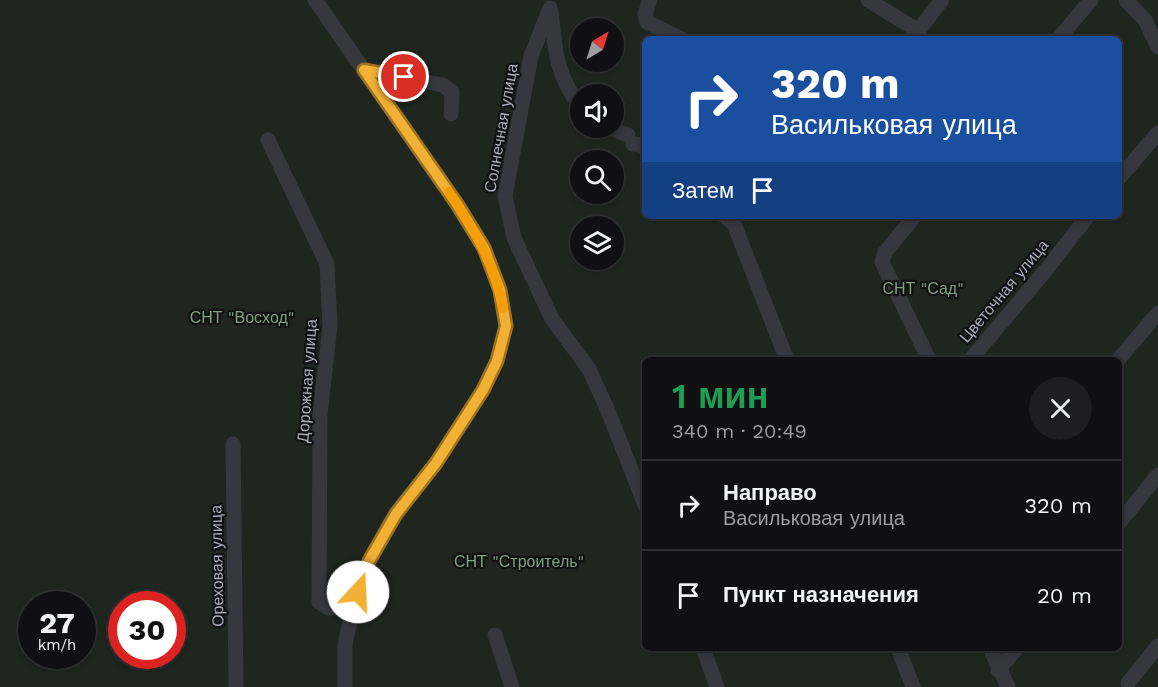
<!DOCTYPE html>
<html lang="ru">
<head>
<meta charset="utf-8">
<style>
	body { margin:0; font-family:"Work Sans",sans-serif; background:#1e1e20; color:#f1f3f6; height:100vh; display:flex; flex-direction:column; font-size:22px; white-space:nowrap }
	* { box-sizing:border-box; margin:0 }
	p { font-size:20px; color:#9c9d9f }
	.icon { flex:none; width:33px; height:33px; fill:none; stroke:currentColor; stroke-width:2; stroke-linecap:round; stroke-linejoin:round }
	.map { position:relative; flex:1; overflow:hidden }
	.details { position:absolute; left:642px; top:357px; width:480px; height:294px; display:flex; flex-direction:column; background:#101012; border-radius:9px; box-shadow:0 3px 9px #0003,0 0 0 2px #303032 }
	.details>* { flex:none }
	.banner { position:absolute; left:642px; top:36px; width:480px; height:183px; border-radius:9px; box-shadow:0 3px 9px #0003,0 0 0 2px #303032; background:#1a4fa0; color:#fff; overflow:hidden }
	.needle { width:39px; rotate:38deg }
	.controls { position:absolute; left:570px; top:18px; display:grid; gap:12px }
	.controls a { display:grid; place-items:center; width:54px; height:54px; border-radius:50%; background:#101012; box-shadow:0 3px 9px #0003,0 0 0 2px #303032; font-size:30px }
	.speed { position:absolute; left:18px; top:591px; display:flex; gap:12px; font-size:30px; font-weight:700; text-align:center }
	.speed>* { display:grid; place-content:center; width:78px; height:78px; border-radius:50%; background:#101012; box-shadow:0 3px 9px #0003,0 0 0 2px #303032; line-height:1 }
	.speed small { font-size:15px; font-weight:400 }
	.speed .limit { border:9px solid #d22; background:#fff; color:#111 }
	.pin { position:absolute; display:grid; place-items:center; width:51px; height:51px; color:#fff; margin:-26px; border:3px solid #fff; border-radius:50%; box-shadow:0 2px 6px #0007 }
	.me { position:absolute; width:66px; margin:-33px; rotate:20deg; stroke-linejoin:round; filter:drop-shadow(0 0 4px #0008) }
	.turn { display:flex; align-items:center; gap:21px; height:126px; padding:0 30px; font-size:27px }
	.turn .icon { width:78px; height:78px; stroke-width:2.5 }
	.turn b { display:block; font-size:42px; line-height:51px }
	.then { display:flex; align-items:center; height:57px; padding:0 30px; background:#0003; gap:12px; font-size:22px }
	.round { display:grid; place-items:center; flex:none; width:63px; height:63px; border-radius:32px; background:#1e1e20 }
	.head { display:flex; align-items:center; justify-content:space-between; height:102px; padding:0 30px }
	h1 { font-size:36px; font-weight:600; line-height:45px; color:#1e9e55 }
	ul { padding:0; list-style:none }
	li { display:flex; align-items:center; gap:18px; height:90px; padding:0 30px; border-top:2px solid #303032 }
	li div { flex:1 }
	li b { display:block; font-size:22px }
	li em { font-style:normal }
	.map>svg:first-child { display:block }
</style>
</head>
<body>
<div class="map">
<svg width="1158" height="687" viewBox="0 0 1158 687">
	<rect width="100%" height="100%" fill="#161618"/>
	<path fill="#1e261f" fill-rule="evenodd" d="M 0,0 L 1158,0 L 1158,687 L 0,687 ZM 580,28 L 614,28 L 614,62 L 580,62 ZM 645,39 L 1119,39 L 1119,216 L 645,216 ZM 580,94 L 614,94 L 614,128 L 580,128 ZM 580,160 L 614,160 L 614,194 L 580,194 ZM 580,226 L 614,226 L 614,260 L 580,260 ZM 645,360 L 1119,360 L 1119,648 L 645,648 ZM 32,604 L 82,604 L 82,656 L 32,656 ZM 122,604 L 172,604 L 172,656 L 122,656 Z"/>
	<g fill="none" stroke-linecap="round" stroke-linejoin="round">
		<path stroke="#37383d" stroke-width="15" d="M 315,0 L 457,204 L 484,248 L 500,290 L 506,326 L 497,361 L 483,390 L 436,463 L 395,514 L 369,561 L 353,607 L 345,645 L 345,687
			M 650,0 L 645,14 L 647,22 L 681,39
			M 868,0 L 919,31
			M 1126,0 L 1145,20 L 1158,47
			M 550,8 L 531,56 L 505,196 L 514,238 L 552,319 L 589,369 L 609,413 L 645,505
			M 551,11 C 555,49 556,75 580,106
			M 912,39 L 942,0
			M 1058,39 L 1091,0
			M 364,70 L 443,85 L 452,92 L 451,114
			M 610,128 L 628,135
			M 268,140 L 327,264 L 330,326 L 320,415 L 319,602 L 329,608 L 353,607
			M 633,144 L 642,145 L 645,148
			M 1119,178 L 1158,133
			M 724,216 L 734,224 L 787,360
			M 915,216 L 885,252 L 882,262 L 929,360
			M 970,360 L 1046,270 L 1088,216
			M 1118,360 L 1158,313
			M 233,444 L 236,687
			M 1119,523 L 1158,475
			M 495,635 L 512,687
			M 703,648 L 717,687
			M 898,648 L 913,687
			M 990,648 L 1008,687
			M 998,670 L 1017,648
			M 1128,683 L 1158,646"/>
	</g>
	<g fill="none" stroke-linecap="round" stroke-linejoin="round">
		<g stroke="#9d7322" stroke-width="15">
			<path id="route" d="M 358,592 L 369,561 L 396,514 L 436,463 L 483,390 L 497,361 L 506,326 L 500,290 L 484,248 L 457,204 L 364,70 L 404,77"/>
		</g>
		<use href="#route" stroke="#f2b134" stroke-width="10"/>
		<path stroke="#f59e0b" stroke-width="10" d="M 449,192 C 474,229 494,263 503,308"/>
	</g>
	<g text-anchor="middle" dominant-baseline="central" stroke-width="4.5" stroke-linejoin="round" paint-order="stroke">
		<g font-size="16" fill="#a8adb8" stroke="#111113">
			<text transform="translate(501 128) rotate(-80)">Солнечная улица</text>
			<text transform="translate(1004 291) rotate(-50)">Цветочная улица</text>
			<text transform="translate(307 381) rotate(-86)">Дорожная улица</text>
			<text transform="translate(217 566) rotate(-91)">Ореховая улица</text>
		</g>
		<g font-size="16" fill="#7fa381" stroke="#111113">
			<text x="923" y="288">СНТ "Сад"</text>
			<text x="242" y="317">СНТ "Восход"</text>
			<text x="519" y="561">СНТ "Строитель"</text>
		</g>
	</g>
</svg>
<div class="controls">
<a><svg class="needle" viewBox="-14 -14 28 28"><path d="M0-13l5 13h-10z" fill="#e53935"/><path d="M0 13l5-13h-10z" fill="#9c9d9f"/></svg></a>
<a><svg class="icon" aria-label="sound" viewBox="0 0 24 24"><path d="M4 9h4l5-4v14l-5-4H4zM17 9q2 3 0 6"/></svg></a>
<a><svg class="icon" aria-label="search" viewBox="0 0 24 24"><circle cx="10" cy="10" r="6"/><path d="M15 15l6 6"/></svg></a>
<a><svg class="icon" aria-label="layers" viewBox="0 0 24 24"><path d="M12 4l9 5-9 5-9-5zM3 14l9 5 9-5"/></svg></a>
</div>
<div class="speed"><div>27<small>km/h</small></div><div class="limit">30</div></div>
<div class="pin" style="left:404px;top:77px;background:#d93025"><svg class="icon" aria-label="arrive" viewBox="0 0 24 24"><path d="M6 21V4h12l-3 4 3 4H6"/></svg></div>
<svg class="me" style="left:358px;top:592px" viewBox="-20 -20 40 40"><circle r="19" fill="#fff"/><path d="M0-13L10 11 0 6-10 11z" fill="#f2b134"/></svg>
<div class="banner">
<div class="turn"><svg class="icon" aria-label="right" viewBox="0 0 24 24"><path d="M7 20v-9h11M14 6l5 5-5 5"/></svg><div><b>320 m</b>Васильковая улица</div></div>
<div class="then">Затем<svg class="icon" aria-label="arrive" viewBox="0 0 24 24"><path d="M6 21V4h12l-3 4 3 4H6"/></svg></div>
</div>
<section class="details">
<div class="head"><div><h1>1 мин</h1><p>340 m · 20:49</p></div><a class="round"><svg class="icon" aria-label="close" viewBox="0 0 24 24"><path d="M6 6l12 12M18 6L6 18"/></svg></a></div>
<ul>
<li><svg class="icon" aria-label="right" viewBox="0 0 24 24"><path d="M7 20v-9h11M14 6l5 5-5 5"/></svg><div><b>Направо</b><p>Васильковая улица</p></div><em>320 m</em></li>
<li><svg class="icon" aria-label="arrive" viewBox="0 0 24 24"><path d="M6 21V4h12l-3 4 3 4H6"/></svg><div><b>Пункт назначения</b></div><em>20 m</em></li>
</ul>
</section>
</div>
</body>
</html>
